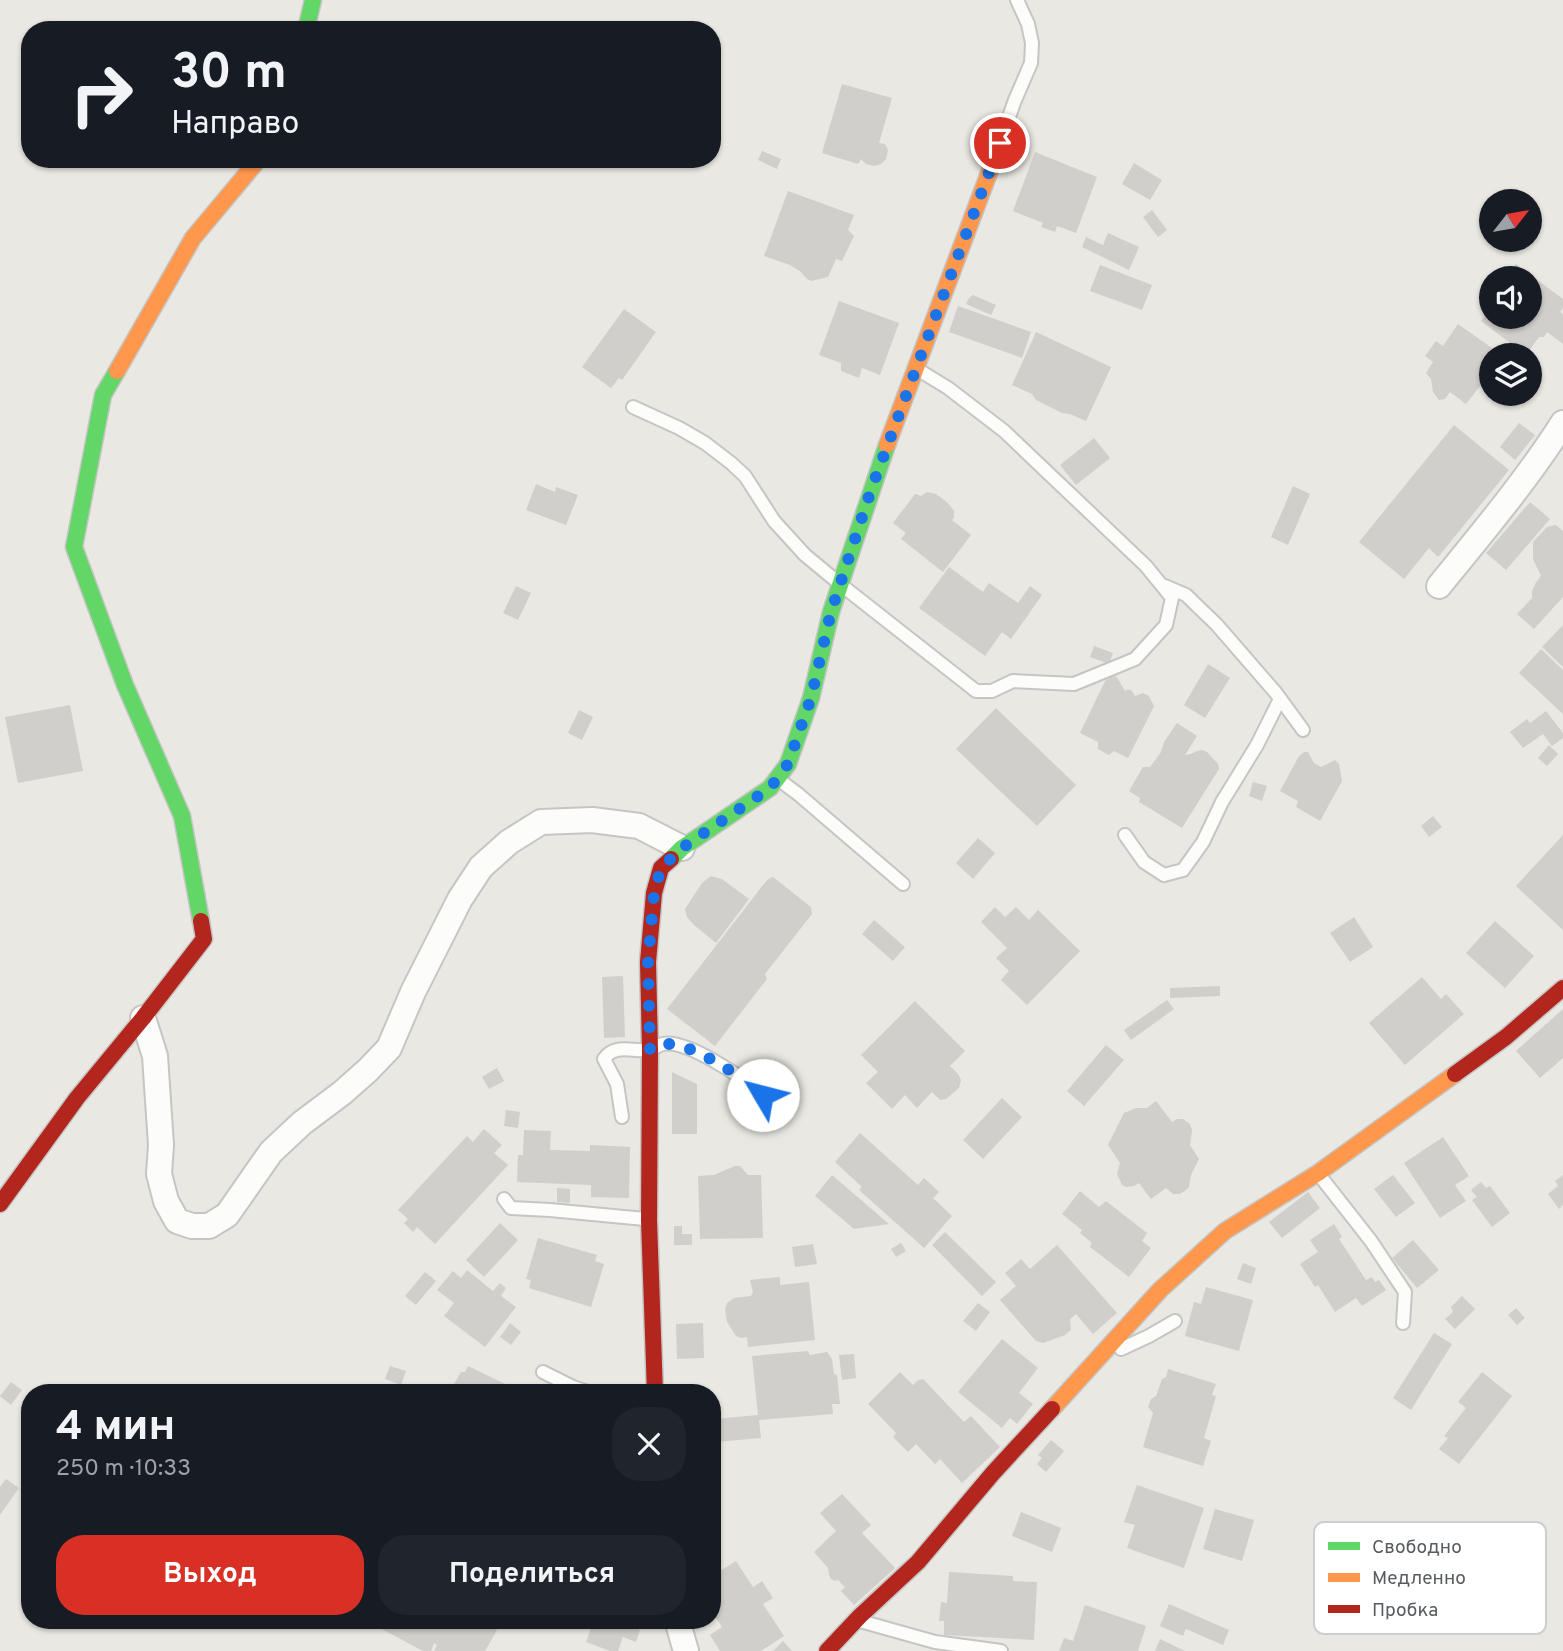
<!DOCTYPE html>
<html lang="ru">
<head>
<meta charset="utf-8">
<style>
	body { margin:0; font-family:Overpass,sans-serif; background:#20242c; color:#f1f3f6; height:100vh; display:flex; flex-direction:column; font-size:26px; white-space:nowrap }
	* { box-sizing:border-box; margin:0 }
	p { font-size:23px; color:#9ea1a6 }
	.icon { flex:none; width:38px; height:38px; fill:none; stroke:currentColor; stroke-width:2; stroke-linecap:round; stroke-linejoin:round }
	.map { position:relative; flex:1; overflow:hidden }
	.drawer { position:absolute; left:21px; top:1384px; width:700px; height:245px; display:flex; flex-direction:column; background:#171b24; border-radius:28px; box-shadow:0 2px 5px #0004 }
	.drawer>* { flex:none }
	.guide { position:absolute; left:21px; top:21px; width:700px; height:147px; border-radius:28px; box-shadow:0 2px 5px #0004; background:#171b24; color:#f1f3f6; overflow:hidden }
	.needle { width:46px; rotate:59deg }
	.controls { position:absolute; left:1479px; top:189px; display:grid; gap:14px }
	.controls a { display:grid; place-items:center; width:63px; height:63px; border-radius:50%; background:#171b24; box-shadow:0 2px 5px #0004; font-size:35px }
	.pin { position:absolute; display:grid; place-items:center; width:60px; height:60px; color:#fff; margin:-30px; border:4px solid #fff; border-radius:50%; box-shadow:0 2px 7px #0007 }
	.me { position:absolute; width:77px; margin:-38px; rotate:307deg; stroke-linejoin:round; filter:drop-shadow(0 0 5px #0008) }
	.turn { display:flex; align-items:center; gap:24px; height:147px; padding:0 35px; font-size:32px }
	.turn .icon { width:91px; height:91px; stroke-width:2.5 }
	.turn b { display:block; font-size:49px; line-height:60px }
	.round { display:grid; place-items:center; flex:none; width:74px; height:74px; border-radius:28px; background:#20242c }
	.head { display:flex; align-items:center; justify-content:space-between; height:119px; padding:0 35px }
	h1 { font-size:42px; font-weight:700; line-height:52px }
	.primary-button { display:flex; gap:14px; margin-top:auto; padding:14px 35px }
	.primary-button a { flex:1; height:80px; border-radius:28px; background:#d93025; color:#fff; font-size:28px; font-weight:700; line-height:80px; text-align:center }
	.primary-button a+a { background:#20242c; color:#f1f3f6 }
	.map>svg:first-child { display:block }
</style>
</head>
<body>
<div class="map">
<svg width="1563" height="1651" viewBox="0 0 1563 1651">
	<rect width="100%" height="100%" fill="#e9e8e2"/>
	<path fill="#d0cfcc" d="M 842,84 L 892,98 L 879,143 L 885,144 L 888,150 L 886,159 L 881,164 L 874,166 L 866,164 L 861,159 L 858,164 L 822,153 Z
		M 762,151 L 781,159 L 777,169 L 758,160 Z
		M 1035,152 L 1097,177 L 1076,233 L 1057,226 L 1055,232 L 1041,227 L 1043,223 L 1013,211 Z
		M 1134,163 L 1162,180 L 1150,200 L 1122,184 Z
		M 788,191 L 854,215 L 848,230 L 854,236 L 842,261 L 836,259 L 828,277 L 811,281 L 806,278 L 801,272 L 790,265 L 764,256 Z
		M 1152,210 L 1167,230 L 1158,237 L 1143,217 Z
		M 1108,233 L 1139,247 L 1129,270 L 1082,247 L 1086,237 L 1103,245 Z
		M 1516,264 L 1563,299 L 1563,308 L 1560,312 L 1563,314 L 1563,344 L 1547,332 L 1544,337 L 1539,337 L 1526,355 L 1481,321 L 1491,309 L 1481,302 L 1491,289 L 1491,317 L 1530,317 L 1530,278 L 1506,278 Z
		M 1100,265 L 1152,285 L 1142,310 L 1090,291 Z
		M 973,295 L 996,305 L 991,315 L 966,304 L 969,298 Z
		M 839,301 L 899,323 L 880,375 L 862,368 L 859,378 L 841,371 L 841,363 L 819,355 Z
		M 958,306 L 1031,332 L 1022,358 L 949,332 Z
		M 624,309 L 656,332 L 622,380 L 619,378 L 611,388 L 582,367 Z
		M 1458,324 L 1499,353 L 1499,355 L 1491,355 L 1491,372 L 1466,404 L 1450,392 L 1445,399 L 1439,400 L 1433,392 L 1431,379 L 1426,373 L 1433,362 L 1425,356 L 1436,341 L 1443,346 Z
		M 1036,332 L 1111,367 L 1086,421 L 1070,414 L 1062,413 L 1036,400 L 1032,394 L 1012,385 Z
		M 1519,423 L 1535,435 L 1515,460 L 1500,447 Z
		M 1454,425 L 1509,470 L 1438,557 L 1429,548 L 1404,579 L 1359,542 Z
		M 1094,438 L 1110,458 L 1076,485 L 1060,465 Z
		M 536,484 L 555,492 L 556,487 L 578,495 L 566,525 L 526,510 Z
		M 1293,486 L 1310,494 L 1288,545 L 1271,537 Z
		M 927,492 L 936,494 L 948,503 L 954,511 L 954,517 L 952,520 L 971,535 L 943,572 L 901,539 L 906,533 L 893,523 L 915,494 L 921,496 Z
		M 1530,502 L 1550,519 L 1506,570 L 1486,553 Z
		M 1556,525 L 1563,531 L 1563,597 L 1534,629 L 1517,614 L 1532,598 L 1532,591 L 1535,584 L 1541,576 L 1533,559 L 1533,542 L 1547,527 Z
		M 949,567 L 983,592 L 989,583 L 1018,603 L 1030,586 L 1042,595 L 1011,639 L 1002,632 L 985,656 L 919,608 Z
		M 516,586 L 531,593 L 518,620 L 503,613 Z
		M 1563,625 L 1563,667 L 1542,647 Z
		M 1094,646 L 1113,653 L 1109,664 L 1090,657 Z
		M 1541,649 L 1563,670 L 1563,714 L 1519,673 Z
		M 1208,664 L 1230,678 L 1205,718 L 1184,705 Z
		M 1116,676 L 1125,691 L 1128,689 L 1132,691 L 1135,696 L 1143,693 L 1149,696 L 1154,706 L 1128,758 L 1114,751 L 1109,755 L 1098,749 L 1098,742 L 1080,733 L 1105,681 L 1111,677 Z
		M 70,705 L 83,771 L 18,783 L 5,717 Z
		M 996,708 L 1076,785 L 1037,826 L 956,749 Z
		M 579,710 L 593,717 L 582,740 L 568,733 Z
		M 1546,711 L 1563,733 L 1563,738 L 1552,746 L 1543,734 L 1523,748 L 1510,732 L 1527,719 L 1530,723 Z
		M 1177,723 L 1197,736 L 1185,755 L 1191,754 L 1197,751 L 1202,750 L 1207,752 L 1218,764 L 1219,769 L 1182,828 L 1139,802 L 1140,798 L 1129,791 L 1143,767 L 1150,767 L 1161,752 L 1164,742 Z
		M 1549,745 L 1558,754 L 1547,766 L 1538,758 Z
		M 1304,752 L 1308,752 L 1314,763 L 1321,767 L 1335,760 L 1339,764 L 1342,781 L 1320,821 L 1296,807 L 1298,801 L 1280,791 L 1299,756 Z
		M 1253,782 L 1267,786 L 1262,801 L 1249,796 Z
		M 1433,816 L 1442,827 L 1429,837 L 1421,826 Z
		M 1563,835 L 1563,930 L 1516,886 Z
		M 978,838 L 995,853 L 973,879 L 956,863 Z
		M 711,876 L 722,879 L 749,899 L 716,943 L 694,925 L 687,917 L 685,909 L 702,883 Z
		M 773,877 L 811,907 L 812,914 L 765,974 L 767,979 L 715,1046 L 667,1009 L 767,880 Z
		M 995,907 L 1005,917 L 1016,907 L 1029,920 L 1038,910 L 1080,951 L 1027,1005 L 1001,980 L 1009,971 L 996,958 L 1007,948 L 981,922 Z
		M 1354,917 L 1373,947 L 1350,962 L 1330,933 Z
		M 874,920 L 905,947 L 893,961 L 862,934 Z
		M 1495,921 L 1534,956 L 1505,988 L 1466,953 Z
		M 623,976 L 625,1037 L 604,1038 L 602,977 Z
		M 1422,977 L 1441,999 L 1446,994 L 1464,1014 L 1405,1065 L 1369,1023 Z
		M 1220,986 L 1220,996 L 1170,998 L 1170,988 Z
		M 1167,1000 L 1174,1009 L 1131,1040 L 1124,1030 Z
		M 915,1001 L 965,1051 L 950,1066 L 958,1074 L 961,1080 L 959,1088 L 946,1099 L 940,1100 L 932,1092 L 917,1108 L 905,1095 L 892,1109 L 866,1083 L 878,1072 L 861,1055 Z
		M 1563,1009 L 1563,1058 L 1540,1078 L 1516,1051 Z
		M 1106,1045 L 1124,1060 L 1084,1106 L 1067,1091 Z
		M 497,1068 L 504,1081 L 489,1089 L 482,1077 Z
		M 672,1072 L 697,1084 L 697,1134 L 672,1134 Z
		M 1002,1098 L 1022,1117 L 983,1159 L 963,1140 Z
		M 1156,1101 L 1172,1122 L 1177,1119 L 1183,1119 L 1190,1124 L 1192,1130 L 1190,1145 L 1199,1159 L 1191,1175 L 1189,1187 L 1186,1190 L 1180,1194 L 1173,1194 L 1166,1188 L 1151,1199 L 1139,1183 L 1134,1186 L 1126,1187 L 1122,1185 L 1117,1174 L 1120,1163 L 1108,1145 L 1124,1113 L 1136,1108 L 1147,1108 Z
		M 506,1110 L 520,1112 L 518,1128 L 504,1126 Z
		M 484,1129 L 502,1145 L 494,1153 L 508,1165 L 435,1244 L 417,1227 L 413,1232 L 404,1223 L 408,1219 L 398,1210 L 467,1136 L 473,1142 Z
		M 524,1130 L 551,1131 L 550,1150 L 590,1151 L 590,1145 L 630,1147 L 629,1198 L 591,1197 L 591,1185 L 517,1182 L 518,1155 L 523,1155 Z
		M 860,1133 L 918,1185 L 924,1178 L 939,1192 L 933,1198 L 952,1216 L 924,1248 L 859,1190 L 862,1187 L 835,1162 Z
		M 1443,1137 L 1469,1176 L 1455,1185 L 1466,1201 L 1440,1218 L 1404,1163 Z
		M 735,1166 L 740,1166 L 748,1175 L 761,1175 L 763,1238 L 700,1239 L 698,1176 L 714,1175 Z
		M 832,1175 L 889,1224 L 854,1229 L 815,1196 Z
		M 1393,1175 L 1415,1203 L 1396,1217 L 1374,1189 Z
		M 1563,1175 L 1563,1205 L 1559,1209 L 1548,1194 L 1558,1186 L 1555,1181 Z
		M 1481,1182 L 1486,1188 L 1490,1186 L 1510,1213 L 1492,1227 L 1472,1200 L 1477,1197 L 1471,1190 Z
		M 557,1188 L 570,1189 L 570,1203 L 557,1202 Z
		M 1080,1191 L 1099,1207 L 1106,1201 L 1147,1233 L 1142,1241 L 1151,1248 L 1129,1277 L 1090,1247 L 1092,1243 L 1080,1233 L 1082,1230 L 1062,1214 Z
		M 1308,1192 L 1320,1208 L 1282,1238 L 1269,1222 Z
		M 500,1223 L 518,1240 L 484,1277 L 466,1260 Z
		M 1334,1224 L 1342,1237 L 1339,1239 L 1366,1280 L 1372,1277 L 1375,1282 L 1379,1280 L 1386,1290 L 1362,1306 L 1356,1298 L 1335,1312 L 1318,1285 L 1315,1287 L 1300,1264 L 1318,1252 L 1310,1240 Z
		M 674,1226 L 682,1226 L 682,1234 L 692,1234 L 692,1245 L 674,1245 Z
		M 945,1232 L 996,1282 L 982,1296 L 932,1245 Z
		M 538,1238 L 597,1255 L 595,1261 L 604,1264 L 591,1307 L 529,1288 L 531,1280 L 526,1279 Z
		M 1413,1240 L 1439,1270 L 1417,1288 L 1392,1258 Z
		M 901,1243 L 906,1251 L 896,1257 L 891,1249 Z
		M 813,1244 L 817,1264 L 795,1267 L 792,1247 Z
		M 1057,1245 L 1117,1313 L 1093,1334 L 1076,1314 L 1070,1319 L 1071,1330 L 1065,1335 L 1043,1343 L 1036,1341 L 1000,1300 L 1016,1286 L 1005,1273 L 1021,1259 L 1030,1269 Z
		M 1243,1263 L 1256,1268 L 1251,1284 L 1237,1279 Z
		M 467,1270 L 493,1291 L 500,1283 L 506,1288 L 501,1296 L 516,1307 L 485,1347 L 444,1316 L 454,1303 L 437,1290 L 453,1271 L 461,1278 Z
		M 425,1272 L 436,1281 L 416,1305 L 405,1296 Z
		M 780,1277 L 780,1285 L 809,1282 L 815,1340 L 748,1347 L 747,1337 L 741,1338 L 736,1336 L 727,1322 L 725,1309 L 727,1303 L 734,1298 L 751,1296 L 753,1292 L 750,1280 Z
		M 1206,1287 L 1253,1300 L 1239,1351 L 1185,1336 L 1194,1302 L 1201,1304 Z
		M 1462,1296 L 1475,1309 L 1455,1329 L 1445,1319 L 1453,1312 L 1451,1307 Z
		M 978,1303 L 990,1312 L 976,1331 L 963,1321 Z
		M 1516,1308 L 1525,1318 L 1517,1325 L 1508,1315 Z
		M 510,1323 L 521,1332 L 511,1345 L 500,1337 Z
		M 703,1323 L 704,1358 L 677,1359 L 676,1324 Z
		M 1434,1333 L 1452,1344 L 1411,1410 L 1393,1398 Z
		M 1002,1339 L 1038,1368 L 1019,1393 L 1033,1404 L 1017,1424 L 1010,1418 L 1002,1428 L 958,1392 Z
		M 808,1351 L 810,1355 L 827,1352 L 832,1359 L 834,1374 L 837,1375 L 840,1404 L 832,1404 L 833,1414 L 759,1420 L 761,1438 L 716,1442 L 714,1419 L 758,1415 L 752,1356 Z
		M 854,1354 L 856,1378 L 842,1380 L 839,1355 Z
		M 390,1366 L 406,1371 L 401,1385 L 385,1379 Z
		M 468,1366 L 518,1390 L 517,1393 L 453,1393 L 456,1387 L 454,1384 L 461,1372 L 465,1372 Z
		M 1168,1369 L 1216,1384 L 1212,1395 L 1216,1396 L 1204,1438 L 1211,1441 L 1203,1466 L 1143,1447 L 1153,1413 L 1148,1407 L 1151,1399 L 1156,1396 L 1162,1379 L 1166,1377 Z
		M 900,1372 L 913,1385 L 918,1380 L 923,1379 L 964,1422 L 971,1416 L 1000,1447 L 962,1483 L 940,1459 L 935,1464 L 916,1444 L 908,1452 L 893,1437 L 896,1433 L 868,1404 Z
		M 1482,1372 L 1512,1396 L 1459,1464 L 1439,1449 L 1448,1438 L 1444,1436 L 1466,1408 L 1458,1402 Z
		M 11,1382 L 22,1390 L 11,1405 L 0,1396 Z
		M 1051,1440 L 1064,1451 L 1046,1472 L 1037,1464 L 1042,1458 L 1038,1455 Z
		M 6,1479 L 19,1488 L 0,1515 L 0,1487 Z
		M 1137,1485 L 1204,1508 L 1184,1568 L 1127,1548 L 1135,1525 L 1124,1522 Z
		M 842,1494 L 871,1525 L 862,1533 L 895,1568 L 854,1605 L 841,1591 L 845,1587 L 838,1580 L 835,1581 L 831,1579 L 829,1575 L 828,1568 L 814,1552 L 836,1531 L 820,1513 Z
		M 1215,1509 L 1254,1520 L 1242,1561 L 1203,1549 Z
		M 1021,1512 L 1061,1528 L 1052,1552 L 1012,1536 Z
		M 736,1561 L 753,1587 L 762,1581 L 773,1598 L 763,1604 L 784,1636 L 761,1651 L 720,1651 L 710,1635 L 722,1627 L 714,1615 L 712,1616 L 712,1576 Z
		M 949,1572 L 1013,1576 L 1013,1581 L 1037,1582 L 1034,1640 L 944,1635 L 944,1621 L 939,1621 L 941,1602 L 947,1603 Z
		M 1169,1604 L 1229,1630 L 1223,1645 L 1186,1629 L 1183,1636 L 1160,1626 Z
		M 1085,1605 L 1146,1626 L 1138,1651 L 1059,1651 L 1064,1638 L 1073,1641 Z
		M 365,1620 L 479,1620 L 497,1630 L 485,1651 L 434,1651 L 437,1645 L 434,1643 L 431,1651 L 423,1651 Z
		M 594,1620 L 627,1620 L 624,1624 L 640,1630 L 636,1642 L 623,1637 L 618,1651 L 610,1651 L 586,1642 Z
		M 1160,1639 L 1185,1651 L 1155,1651 Z
		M 783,1641 L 792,1651 L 773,1651 Z"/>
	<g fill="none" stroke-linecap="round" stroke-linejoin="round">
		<g stroke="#c5c6c4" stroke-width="16">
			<path id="lane" d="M 992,164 L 1015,100 L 1031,63 L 1032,43 L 1028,24 L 1017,0
				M 633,407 L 679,428 L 705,443 L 731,463 L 745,476 L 774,521 L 805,555 L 840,584 L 976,691 L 992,691 L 1013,681 L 1074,684 L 1135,659 L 1166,625 L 1172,598 L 1146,566 L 1004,431 L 948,388 L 917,369
				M 1165,586 L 1186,595 L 1217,625 L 1276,693 L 1303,730
				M 778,779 L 798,794 L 903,884
				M 1125,835 L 1144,862 L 1164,875 L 1183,870 L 1203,842 L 1222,802 L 1257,745 L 1280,699
				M 622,1117 L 617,1084 L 604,1059 C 615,1043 632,1052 648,1050 C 654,1049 658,1045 663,1044 C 687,1039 745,1079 763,1095
				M 1320,1176 L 1371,1241 L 1405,1292 L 1403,1323
				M 504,1199 L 511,1208 L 550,1210 L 645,1219
				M 1121,1349 L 1149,1336 L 1175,1321
				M 543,1372 L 573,1387 L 591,1393
				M 860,1621 L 935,1642 L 1001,1651"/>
		</g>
		<g stroke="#c5c6c4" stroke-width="28">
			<path id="street" d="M 1439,586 C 1482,533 1526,481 1563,423
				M 143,1018 L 155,1056 L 161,1145 L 159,1174 L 166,1201 L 177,1221 L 192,1226 L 209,1226 L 227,1215 L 271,1152 L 302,1123 L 342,1093 L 368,1070 L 389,1048 L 413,992 L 460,899 L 481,867 L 509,842 L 541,822 L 592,820 L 639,826 L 682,848
				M 677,1620 L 686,1651"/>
		</g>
		<g stroke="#c5c5c4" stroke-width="19">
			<path id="fast" d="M 306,30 L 313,0
				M 117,371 L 103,395 L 74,547 L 125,685 L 182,816 L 201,921
				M 671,859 L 682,848 L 770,788 L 788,764 L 811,698 L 831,612 L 887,445"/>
		</g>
		<g stroke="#c5c5c4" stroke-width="19">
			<path id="slow" d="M 117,371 L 193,238 L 259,159
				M 887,445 L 992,165
				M 1052,1409 L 1160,1290 L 1225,1231 L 1318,1173 L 1455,1074"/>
		</g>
		<g stroke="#c5c5c4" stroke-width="19">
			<path id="jam" d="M 1455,1074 L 1506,1037 L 1563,988
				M 0,1204 L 77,1098 L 143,1018 L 204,939 L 201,921
				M 655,1393 L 649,1220 L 650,1050 L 648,962 L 654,893 L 661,868 L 671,859
				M 827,1651 L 860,1616 L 918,1562 L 993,1473 L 1052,1409"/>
		</g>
		<use href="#lane" stroke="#fcfcfb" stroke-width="12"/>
		<use href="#street" stroke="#fcfcfb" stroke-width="24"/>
		<use href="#fast" stroke="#63d668" stroke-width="16"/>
		<use href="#slow" stroke="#ff974d" stroke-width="16"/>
		<use href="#jam" stroke="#b3261e" stroke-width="16"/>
	</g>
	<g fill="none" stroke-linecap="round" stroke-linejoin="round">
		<path stroke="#1a73e8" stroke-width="12" stroke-dasharray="0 21.6" d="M 763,1095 C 744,1078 691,1042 665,1044 C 660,1044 655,1048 650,1050 L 648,962 L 654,893 L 661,868 L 682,848 L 770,788 L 788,764 L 811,698 L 831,612 L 871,490 L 1000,143"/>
	</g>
	<rect x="1314" y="1522" width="232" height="112" rx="10" fill="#fff" stroke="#cdcecf" stroke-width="2"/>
	<rect x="1328" y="1542" width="32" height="8" fill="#63d668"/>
	<rect x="1328" y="1573" width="32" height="9" fill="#ff974d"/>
	<rect x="1328" y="1605" width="32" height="8" fill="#b3261e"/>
	<g font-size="19" fill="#585b60">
		<text x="1372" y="1553">Свободно</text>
		<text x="1372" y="1584">Медленно</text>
		<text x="1372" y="1616">Пробка</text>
	</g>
</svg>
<div class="controls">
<a><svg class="needle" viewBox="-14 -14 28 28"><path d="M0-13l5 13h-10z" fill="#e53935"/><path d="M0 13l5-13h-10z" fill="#9ea1a6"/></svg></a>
<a><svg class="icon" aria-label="sound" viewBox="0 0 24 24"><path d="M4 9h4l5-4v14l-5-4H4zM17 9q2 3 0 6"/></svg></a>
<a><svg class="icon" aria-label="layers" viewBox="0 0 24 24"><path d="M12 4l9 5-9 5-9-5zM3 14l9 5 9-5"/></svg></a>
</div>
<div class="pin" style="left:1000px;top:143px;background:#d93025"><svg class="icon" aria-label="arrive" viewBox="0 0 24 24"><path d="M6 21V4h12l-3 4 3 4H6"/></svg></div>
<svg class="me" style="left:763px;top:1095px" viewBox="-20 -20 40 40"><circle r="19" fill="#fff"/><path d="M0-13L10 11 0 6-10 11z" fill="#1a73e8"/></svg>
<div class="guide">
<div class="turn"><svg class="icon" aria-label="right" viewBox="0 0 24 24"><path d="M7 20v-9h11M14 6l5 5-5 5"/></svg><div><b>30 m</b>Направо</div></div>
</div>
<section class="drawer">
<div class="head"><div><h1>4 мин</h1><p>250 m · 10:33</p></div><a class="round"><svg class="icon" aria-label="close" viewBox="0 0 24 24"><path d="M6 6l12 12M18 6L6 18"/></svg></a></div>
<div class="primary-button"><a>Выход</a><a>Поделиться</a></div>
</section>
</div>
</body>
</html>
